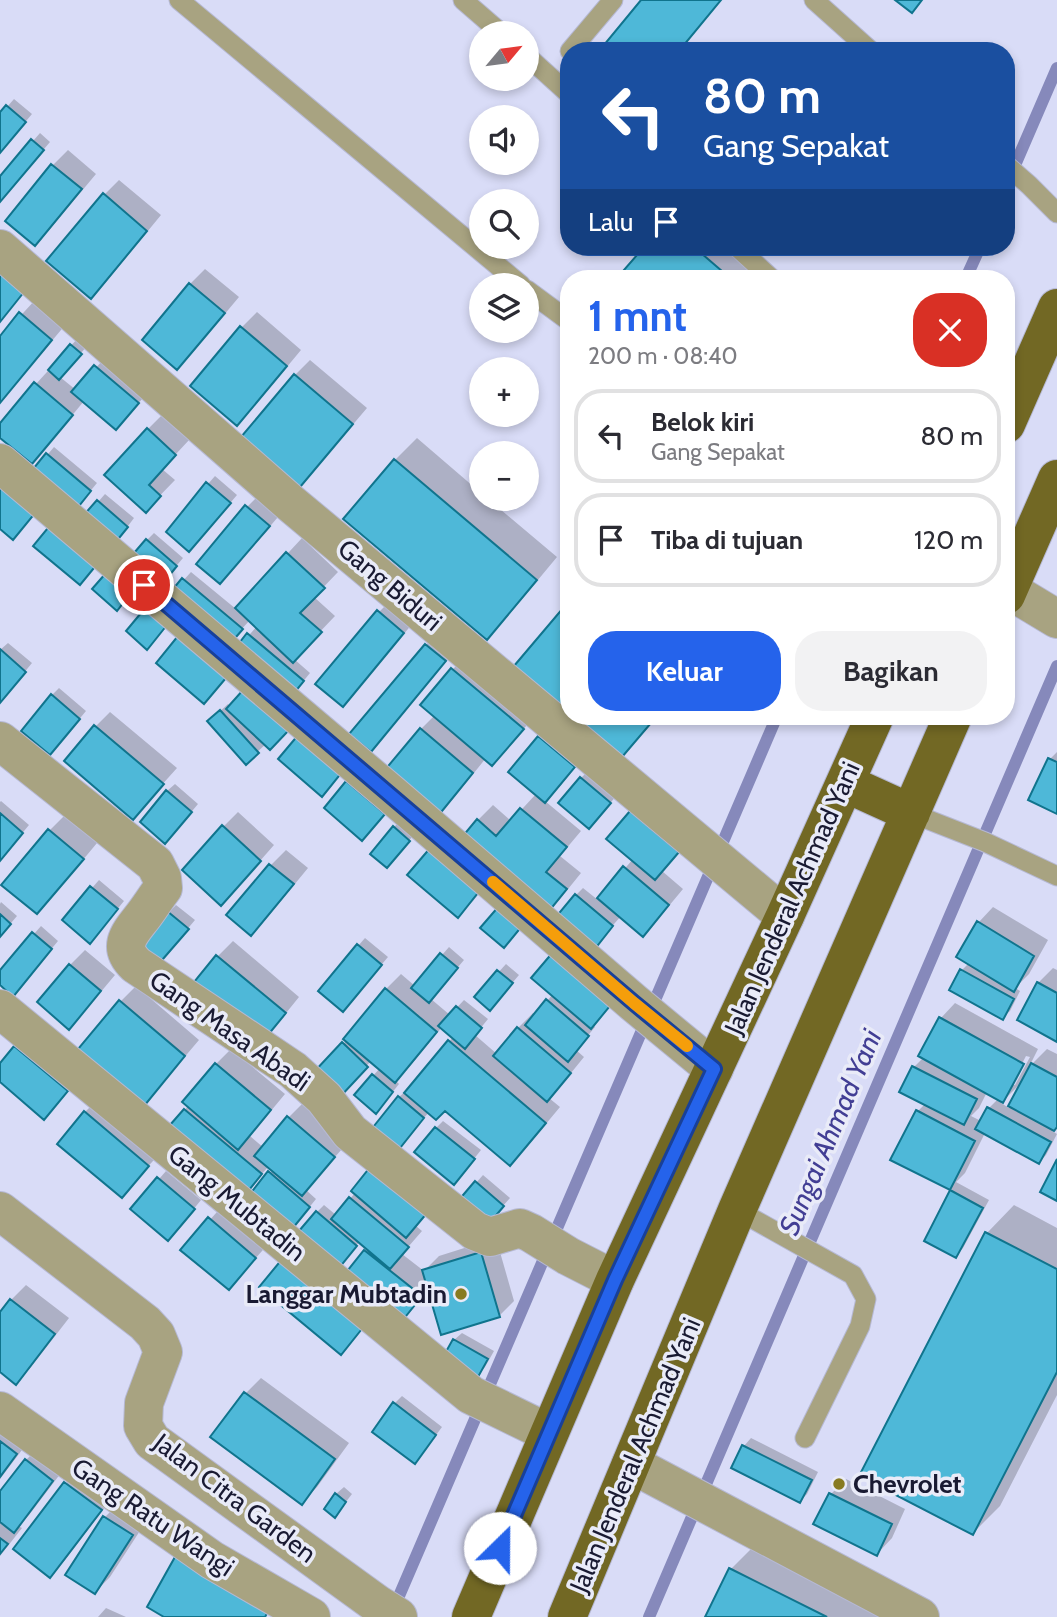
<!DOCTYPE html>
<html lang="id">
<head>
<meta charset="utf-8">
<style>
	body { margin:0; font-family:Cabin,sans-serif; background:#f2f2f3; color:#2b2b33; height:100vh; display:flex; flex-direction:column; font-size:26px; white-space:nowrap }
	* { box-sizing:border-box; margin:0 }
	p { font-size:23px; color:#7c7c81 }
	.icon { flex:none; width:38px; height:38px; fill:none; stroke:currentColor; stroke-width:2; stroke-linecap:round; stroke-linejoin:round }
	.map { position:relative; flex:1; overflow:hidden }
	.details { position:absolute; left:560px; top:270px; width:455px; height:455px; display:flex; flex-direction:column; background:#fff; border-radius:28px; box-shadow:0 4px 10px #0003 }
	.details>* { flex:none }
	.banner { position:absolute; left:560px; top:42px; width:455px; height:214px; border-radius:28px; box-shadow:0 4px 10px #0003; background:#1a4fa0; color:#fff; overflow:hidden }
	.needle { width:46px; rotate:61deg }
	.controls { position:absolute; left:469px; top:21px; display:grid; gap:14px }
	.controls a { display:grid; place-items:center; width:70px; height:70px; border-radius:50%; background:#fff; box-shadow:0 4px 10px #0003; font-size:35px }
	.pin { position:absolute; display:grid; place-items:center; width:60px; height:60px; color:#fff; margin:-30px; border:4px solid #fff; border-radius:50%; box-shadow:0 2px 7px #0007 }
	.me { position:absolute; width:77px; margin:-38px; rotate:23deg; stroke-linejoin:round; filter:drop-shadow(0 0 5px #0008) }
	.turn { display:flex; align-items:center; gap:24px; height:147px; padding:0 28px; font-size:32px }
	.turn .icon { width:91px; height:91px; stroke-width:2.5 }
	.turn b { display:block; font-size:49px; line-height:60px }
	.then { display:flex; align-items:center; height:66px; padding:0 28px; background:#0003; gap:14px; font-size:26px }
	.round { display:grid; place-items:center; flex:none; width:74px; height:74px; border-radius:28px; background:#f2f2f3 }
	.overview { display:flex; align-items:center; justify-content:space-between; height:119px; padding:0 28px }
	h1 { font-size:42px; font-weight:800; line-height:52px; color:#2563eb }
	.action { display:flex; gap:14px; margin-top:auto; padding:14px 28px }
	.action a { flex:1; height:80px; border-radius:28px; background:#2563eb; color:#fff; font-size:28px; font-weight:800; line-height:80px; text-align:center }
	.action a+a { background:#f2f2f3; color:#2b2b33 }
	ul { padding:0; list-style:none }
	li { display:flex; align-items:center; gap:21px; height:94px; margin:0 14px 10px; padding:0 14px; border:4px solid #e1e1e2; border-radius:28px }
	li div { flex:1 }
	li b { display:block; font-size:26px }
	li em { font-style:normal }
	.map>svg:first-child { display:block }
</style>
</head>
<body>
<div class="map">
<svg width="1057" height="1617" viewBox="0 0 1057 1617">
	<rect width="100%" height="100%" fill="#d9dcf7"/>
	<path fill="#0003" fill-rule="evenodd" d="M 14,99 L 32,114 L 0,152 L 0,115 Z
		M 40,133 L 50,142 L 0,201 L 0,179 Z
		M 68,150 L 96,174 L 50,229 L 35,244 L 53,165 Z
		M 119,180 L 161,215 L 106,282 L 91,297 L 104,195 Z
		M 647,247 L 740,247 L 776,278 L 619,278 Z
		M 205,269 L 239,297 L 192,353 L 177,368 L 144,340 L 190,284 Z
		M 36,299 L 66,324 L 0,403 L 0,338 Z
		M 257,312 L 301,350 L 252,409 L 237,424 L 192,386 L 242,327 Z
		M 78,338 L 88,345 L 60,377 L 76,390 L 111,351 L 153,387 L 116,428 L 84,401 L 47,446 L 32,461 L 0,435 L 0,426 L 36,384 Z
		M 310,360 L 367,408 L 310,475 L 295,490 L 239,443 L 295,375 Z
		M 163,414 L 190,439 L 162,469 L 175,480 L 146,510 L 148,429 Z
		M 417,438 L 481,493 L 481,499 L 488,499 L 557,557 L 508,616 L 486,637 L 395,460 Z
		M 54,447 L 97,483 L 82,501 L 54,491 L 0,527 L 32,473 Z
		M 215,476 L 237,495 L 196,543 L 208,484 Z
		M 262,492 L 284,510 L 235,567 L 220,582 L 247,507 Z
		M 105,494 L 134,518 L 122,534 L 98,502 Z
		M 154,533 L 183,558 L 167,577 L 147,540 Z
		M 302,538 L 338,572 L 314,597 L 335,616 L 294,659 L 310,673 L 297,689 L 244,657 L 204,701 L 171,594 L 191,572 L 236,609 ZM 250,620 L 257,626 L 237,649 L 229,643 Z
		M 394,597 L 418,617 L 357,690 L 342,705 L 379,612 Z
		M 441,630 L 460,645 L 385,734 L 370,750 L 426,645 Z
		M 8,643 L 32,663 L 0,702 L 0,650 Z
		M 468,654 L 537,713 L 507,749 L 492,764 L 486,758 L 453,799 L 438,814 L 421,729 L 435,715 L 453,669 Z
		M 59,688 L 86,711 L 57,746 L 52,695 Z
		M 228,704 L 266,744 L 246,762 L 217,714 Z
		M 110,712 L 177,768 L 133,817 L 95,727 Z
		M 576,716 L 659,716 L 622,755 Z
		M 554,722 L 589,751 L 560,786 L 545,801 L 581,831 L 560,856 L 581,873 L 560,899 L 545,914 L 496,873 L 473,901 L 458,916 L 459,844 L 478,820 L 493,805 L 511,821 L 536,794 L 511,772 L 539,737 Z
		M 1057,752 L 1057,812 L 1050,759 Z
		M 588,771 L 617,795 L 596,820 L 581,778 Z
		M 175,784 L 198,804 L 172,835 L 167,791 Z
		M 1,801 L 29,825 L 0,860 L 0,802 Z
		M 238,812 L 274,845 L 236,888 L 223,827 Z
		M 65,815 L 97,843 L 52,897 L 37,912 L 50,830 Z
		M 401,820 L 416,832 L 394,859 L 394,827 Z
		M 693,836 L 662,871 L 683,889 L 658,919 L 643,934 L 621,916 L 594,947 L 633,979 L 593,1025 L 595,1027 L 576,1050 L 584,1057 L 562,1084 L 549,1098 L 560,1107 L 525,1149 L 510,1164 L 445,1109 L 429,1112 L 403,1143 L 399,1097 L 407,1090 L 408,1091 L 453,1037 L 442,1027 L 410,1066 L 395,1080 L 399,1084 L 383,1104 L 356,1095 L 380,1068 L 371,1061 L 339,1095 L 316,1073 L 347,1040 L 386,989 L 401,974 L 415,986 L 449,947 L 464,960 L 431,999 L 450,1015 L 464,1000 L 488,1019 L 475,1035 L 497,1054 L 518,1028 L 533,1013 L 535,1015 L 553,994 L 560,946 L 558,917 L 576,895 L 583,888 L 598,900 L 633,859 Z
		M 286,850 L 308,868 L 266,919 L 251,934 L 229,915 L 271,865 Z
		M 99,880 L 124,901 L 97,934 L 64,920 Z
		M 1,902 L 17,916 L 0,936 L 0,904 Z
		M 176,905 L 195,920 L 163,958 L 169,912 Z
		M 993,907 L 1048,940 L 1029,974 L 1015,988 L 1020,991 L 1010,1011 L 1002,1018 L 962,970 L 969,963 L 978,923 Z
		M 41,926 L 58,941 L 20,987 L 0,983 L 0,973 Z
		M 365,938 L 388,957 L 350,1002 L 358,946 Z
		M 233,941 L 299,997 L 278,1023 L 263,1038 L 196,982 L 218,956 Z
		M 85,950 L 115,975 L 84,1012 L 69,1027 L 70,965 Z
		M 506,964 L 519,975 L 497,1001 L 476,997 Z
		M 1053,968 L 1057,970 L 1057,1040 L 1038,983 Z
		M 136,986 L 199,1040 L 154,1093 L 139,1108 L 75,1055 L 121,1001 Z
		M 955,1003 L 1038,1049 L 1029,1067 L 1047,1049 L 1057,1054 L 1057,1127 L 1052,1131 L 1057,1134 L 1046,1155 L 1039,1162 L 985,1133 L 965,1173 L 956,1182 L 989,1200 L 963,1248 L 956,1256 L 926,1240 L 952,1189 L 893,1159 L 918,1111 L 925,1104 L 914,1067 L 924,1057 L 940,1019 ZM 1026,1056 L 1030,1057 L 1015,1085 L 1011,1085 ZM 1022,1082 L 1009,1108 L 1001,1103 ZM 987,1092 L 999,1098 L 989,1108 L 981,1121 L 971,1116 L 979,1108 Z
		M 30,1032 L 82,1075 L 44,1118 L 0,1080 L 0,1065 Z
		M 231,1049 L 285,1094 L 250,1136 L 264,1148 L 288,1118 L 303,1103 L 349,1141 L 306,1190 L 316,1199 L 295,1225 L 270,1173 L 273,1170 L 269,1166 L 241,1197 L 185,1110 L 216,1064 Z
		M 100,1097 L 163,1150 L 121,1196 L 85,1112 Z
		M 443,1121 L 481,1150 L 461,1175 L 436,1128 Z
		M 166,1171 L 201,1200 L 175,1232 L 133,1209 Z
		M 483,1175 L 510,1198 L 494,1216 L 476,1183 Z
		M 355,1193 L 441,1197 L 416,1226 L 422,1231 L 402,1254 L 424,1271 L 439,1256 L 496,1238 L 514,1301 L 499,1316 L 429,1289 L 413,1309 L 398,1324 L 379,1309 L 355,1338 L 340,1353 L 317,1212 L 324,1205 L 336,1215 ZM 360,1241 L 369,1248 L 347,1274 L 339,1267 Z
		M 225,1203 L 270,1242 L 229,1288 L 183,1250 Z
		M 1014,1205 L 1057,1228 L 1057,1395 L 1000,1506 L 973,1533 L 862,1476 L 987,1233 Z
		M 26,1285 L 69,1318 L 31,1367 L 16,1382 L 0,1370 L 0,1315 L 11,1300 Z
		M 462,1333 L 494,1351 L 485,1367 L 478,1375 L 454,1340 Z
		M 261,1378 L 349,1443 L 317,1487 L 302,1502 L 213,1437 L 246,1393 Z
		M 402,1396 L 442,1427 L 422,1454 L 394,1404 Z
		M 0,1420 L 31,1438 L 0,1479 Z
		M 751,1438 L 818,1472 L 807,1494 L 800,1501 L 733,1468 L 744,1446 Z
		M 41,1445 L 67,1465 L 29,1515 L 18,1526 L 22,1528 L 0,1556 L 0,1494 L 26,1460 Z
		M 81,1468 L 115,1494 L 65,1560 L 50,1575 L 16,1548 L 66,1483 Z
		M 846,1479 L 905,1509 L 892,1538 L 877,1554 L 831,1494 Z
		M 344,1487 L 352,1494 L 335,1516 L 336,1494 Z
		M 120,1502 L 147,1520 L 110,1577 L 95,1592 L 105,1517 Z
		M 753,1547 L 881,1612 L 878,1617 L 707,1617 L 731,1569 Z
		M 106,1608 L 126,1617 L 98,1617 Z"/>
	<g fill="none" stroke-linecap="round" stroke-linejoin="round">
		<path stroke="#8689bb" stroke-width="12" d="M 1006,186 L 1057,68
			M 966,278 L 980,247
			M 393,1610 L 777,716
			M 649,1617 L 1057,666"/>
	</g>
	<path fill="#4eb8d8" stroke="#10748d" stroke-width="2" d="M 641,0 L 721,0 L 679,51 L 599,51 Z
		M 895,0 L 922,0 L 912,13 Z
		M 6,105 L 26,122 L 0,153 L 0,112 Z
		M 31,139 L 44,150 L 0,202 L 0,176 Z
		M 51,164 L 82,189 L 35,246 L 5,221 Z
		M 103,193 L 147,231 L 91,299 L 46,261 Z
		M 644,247 L 694,247 L 730,278 L 617,278 Z
		M 0,272 L 24,292 L 0,322 Z
		M 189,283 L 225,313 L 177,370 L 142,340 Z
		M 19,312 L 52,340 L 0,403 L 0,336 Z
		M 240,326 L 287,366 L 237,426 L 190,386 Z
		M 70,344 L 82,354 L 59,380 L 48,370 Z
		M 94,365 L 139,403 L 116,430 L 71,392 Z
		M 294,374 L 353,424 L 295,493 L 236,443 Z
		M 34,382 L 73,415 L 32,464 L 0,438 L 0,423 Z
		M 147,428 L 176,455 L 149,485 L 161,496 L 146,513 L 104,475 Z
		M 46,453 L 91,491 L 75,511 L 29,474 Z
		M 394,459 L 537,580 L 487,640 L 343,519 Z
		M 0,474 L 40,507 L 13,540 L 0,529 Z
		M 206,482 L 231,503 L 189,552 L 166,532 Z
		M 97,500 L 128,527 L 115,543 L 83,516 Z
		M 245,505 L 270,526 L 220,584 L 196,564 Z
		M 52,523 L 98,563 L 80,585 L 33,546 Z
		M 146,539 L 177,566 L 160,587 L 128,560 Z
		M 286,552 L 325,588 L 300,613 L 322,632 L 293,663 L 235,608 Z
		M 106,573 L 130,594 L 117,611 L 92,589 Z
		M 182,578 L 243,629 L 229,645 L 169,594 Z
		M 569,601 L 569,712 L 514,666 Z
		M 146,607 L 167,625 L 147,650 L 126,631 Z
		M 377,610 L 404,633 L 343,707 L 315,684 Z
		M 182,631 L 231,672 L 204,704 L 156,663 Z
		M 247,633 L 304,681 L 290,698 L 233,651 Z
		M 425,644 L 446,661 L 371,752 L 349,734 Z
		M 0,649 L 26,672 L 0,703 Z
		M 451,668 L 524,729 L 492,766 L 420,705 Z
		M 244,689 L 289,730 L 270,750 L 226,709 Z
		M 51,694 L 80,719 L 50,755 L 21,731 Z
		M 220,710 L 259,753 L 246,765 L 207,721 Z
		M 573,716 L 657,716 L 622,757 Z
		M 94,725 L 164,784 L 133,820 L 64,761 Z
		M 420,728 L 473,773 L 438,816 L 384,771 Z
		M 299,734 L 343,771 L 322,797 L 278,759 Z
		M 538,736 L 575,767 L 545,803 L 508,772 Z
		M 1048,758 L 1057,762 L 1057,814 L 1028,800 Z
		M 580,777 L 611,803 L 589,829 L 558,803 Z
		M 346,781 L 385,814 L 362,841 L 324,808 Z
		M 166,790 L 192,812 L 165,844 L 140,822 Z
		M 520,808 L 567,847 L 546,872 L 567,889 L 545,916 L 457,843 L 477,819 L 496,836 Z
		M 630,811 L 679,852 L 655,880 L 606,839 Z
		M 0,813 L 23,833 L 0,861 Z
		M 222,825 L 261,861 L 221,906 L 182,870 Z
		M 393,826 L 410,841 L 387,868 L 370,854 Z
		M 48,829 L 84,859 L 37,914 L 1,885 Z
		M 431,847 L 481,889 L 458,918 L 407,875 Z
		M 269,864 L 294,884 L 251,936 L 226,915 Z
		M 623,866 L 669,905 L 643,937 L 597,898 Z
		M 90,886 L 118,909 L 90,944 L 62,920 Z
		M 575,894 L 613,926 L 594,950 L 555,918 Z
		M 499,906 L 522,926 L 504,948 L 480,928 Z
		M 167,911 L 189,929 L 156,967 L 135,949 Z
		M 0,914 L 11,924 L 0,937 Z
		M 977,921 L 1034,956 L 1014,992 L 956,957 Z
		M 32,932 L 52,949 L 13,997 L 0,985 L 0,970 Z
		M 357,944 L 382,965 L 343,1012 L 318,991 Z
		M 559,945 L 619,995 L 591,1029 L 531,978 Z
		M 440,953 L 458,968 L 429,1003 L 411,988 Z
		M 216,955 L 286,1013 L 263,1041 L 194,982 Z
		M 69,964 L 101,991 L 69,1030 L 37,1002 Z
		M 960,969 L 1014,999 L 1003,1020 L 949,990 Z
		M 497,970 L 513,983 L 490,1011 L 474,997 Z
		M 1037,982 L 1057,993 L 1057,1042 L 1017,1020 Z
		M 385,988 L 437,1032 L 395,1083 L 343,1039 Z
		M 546,999 L 589,1036 L 568,1062 L 525,1025 Z
		M 119,1000 L 185,1056 L 140,1111 L 73,1055 Z
		M 456,1006 L 482,1028 L 465,1049 L 438,1026 Z
		M 939,1017 L 1024,1064 L 1003,1103 L 918,1056 Z
		M 517,1027 L 571,1073 L 547,1102 L 493,1056 Z
		M 448,1040 L 546,1123 L 510,1166 L 445,1111 L 436,1120 L 404,1093 Z
		M 342,1042 L 368,1067 L 339,1098 L 313,1073 Z
		M 14,1046 L 68,1091 L 44,1120 L 0,1082 L 0,1063 Z
		M 215,1063 L 271,1110 L 238,1150 L 182,1102 Z
		M 1031,1063 L 1057,1077 L 1057,1127 L 1054,1131 L 1008,1106 Z
		M 912,1066 L 977,1099 L 964,1125 L 899,1092 Z
		M 372,1074 L 393,1092 L 376,1114 L 354,1095 Z
		M 398,1096 L 424,1118 L 396,1153 L 370,1131 Z
		M 987,1107 L 1051,1142 L 1039,1164 L 975,1129 Z
		M 184,1109 L 262,1174 L 241,1200 L 163,1133 Z
		M 916,1110 L 975,1141 L 950,1190 L 890,1160 Z
		M 84,1111 L 149,1166 L 122,1198 L 57,1144 Z
		M 287,1116 L 335,1157 L 302,1196 L 254,1156 Z
		M 435,1127 L 475,1159 L 454,1185 L 414,1152 Z
		M 1057,1159 L 1057,1201 L 1040,1192 Z
		M 371,1166 L 427,1213 L 406,1238 L 351,1191 Z
		M 268,1171 L 310,1207 L 288,1234 L 246,1199 Z
		M 157,1177 L 195,1209 L 168,1241 L 130,1209 Z
		M 475,1181 L 504,1206 L 487,1226 L 458,1201 Z
		M 950,1190 L 983,1208 L 956,1258 L 924,1241 Z
		M 349,1197 L 409,1247 L 390,1269 L 331,1219 Z
		M 316,1211 L 357,1246 L 335,1273 L 293,1238 Z
		M 208,1217 L 256,1258 L 229,1290 L 180,1250 Z
		M 985,1232 L 1057,1269 L 1057,1372 L 973,1535 L 859,1476 Z
		M 364,1250 L 422,1296 L 398,1326 L 340,1280 Z
		M 288,1252 L 369,1320 L 341,1355 L 259,1287 Z
		M 481,1252 L 500,1317 L 441,1335 L 422,1270 Z
		M 10,1299 L 55,1334 L 16,1385 L 0,1372 L 0,1312 Z
		M 453,1339 L 488,1359 L 478,1377 L 443,1357 Z
		M 244,1392 L 335,1459 L 302,1505 L 210,1437 Z
		M 393,1402 L 436,1435 L 415,1464 L 372,1432 Z
		M 0,1441 L 17,1454 L 0,1477 Z
		M 742,1445 L 812,1480 L 800,1503 L 731,1468 Z
		M 25,1459 L 53,1481 L 14,1533 L 0,1522 L 0,1491 Z
		M 64,1482 L 102,1510 L 50,1578 L 13,1549 Z
		M 335,1493 L 346,1502 L 335,1518 L 324,1509 Z
		M 829,1493 L 892,1524 L 877,1556 L 813,1524 Z
		M 103,1516 L 133,1535 L 95,1594 L 65,1575 Z
		M 0,1538 L 8,1544 L 0,1554 Z
		M 180,1548 L 273,1603 L 265,1617 L 164,1617 L 147,1607 Z
		M 729,1568 L 827,1617 L 705,1617 Z"/>
	<g fill="none" stroke-linecap="round" stroke-linejoin="round">
		<g stroke="#b6b9d4" stroke-width="21">
			<path id="service" d="M 179,0 L 521,285
				M 463,0 L 501,33
				M 814,0 L 871,51
				M 570,51 L 613,0
				M 527,56 L 569,94
				M 1006,165 L 1029,185 L 1057,213
				M 737,247 L 771,278
				M 527,290 L 569,321
				M 911,813 L 985,842 L 1057,876
				M 737,1210 L 853,1275 L 866,1299 L 860,1326 L 805,1438"/>
		</g>
		<g stroke="#b6b9d4" stroke-width="40">
			<path id="minor" d="M 0,249 L 289,502 L 785,916
				M 0,463 L 391,794 L 634,1003 L 714,1069
				M 1009,590 L 1057,619
				M 0,741 L 155,864 L 162,878 L 163,888 C 156,897 150,907 143,916 C 130,933 116,946 136,965 L 293,1070 L 324,1098 L 350,1132 L 475,1231 L 490,1237 L 520,1228 L 531,1233 L 568,1256 L 615,1280
				M 0,1009 L 471,1395 L 549,1433
				M 0,1211 L 145,1323 L 156,1335 L 163,1352 L 144,1403 L 143,1426 L 152,1441 L 377,1604 L 398,1617
				M 0,1411 L 212,1560 L 311,1617
				M 631,1464 L 920,1617"/>
		</g>
		<g stroke="#b6b9d4" stroke-width="40">
			<path id="trunk" d="M 1006,424 L 1057,308
				M 1006,595 L 1057,479
				M 845,783 L 911,813
				M 471,1617 L 615,1280 L 785,916 L 875,716
				M 567,1617 L 737,1210 L 953,716"/>
		</g>
		<use href="#service" stroke="#a8a381" stroke-width="19"/>
		<use href="#minor" stroke="#a8a381" stroke-width="38"/>
		<use href="#trunk" stroke="#726824" stroke-width="38"/>
	</g>
	<g fill="none" stroke-linecap="round" stroke-linejoin="round">
		<g stroke="#184099" stroke-width="18">
			<path id="route" d="M 144,585 L 634,1003 L 714,1069 L 615,1280 L 500,1548"/>
		</g>
		<use href="#route" stroke="#2563eb" stroke-width="12"/>
		<path stroke="#f59e0b" stroke-width="12" d="M 493,882 L 634,1003 L 687,1046"/>
	</g>
	<g fill="#887b21" stroke="#e9ebf8" stroke-width="2.5">
		<circle cx="461" cy="1294" r="7"/>
		<circle cx="839" cy="1484" r="7"/>
	</g>
	<g text-anchor="middle" dominant-baseline="central" stroke-width="7" stroke-linejoin="round" paint-order="stroke">
		<g font-size="26" fill="#191a32" stroke="#e9ebf8">
			<text transform="translate(390 585) rotate(40)">Gang Biduri</text>
			<text transform="translate(792 898) rotate(-66)">Jalan Jenderal Achmad Yani</text>
			<text transform="translate(230 1031) rotate(35)">Gang Masa Abadi</text>
			<text transform="translate(237 1203) rotate(39)">Gang Mubtadin</text>
			<text transform="translate(635 1455) rotate(-67)">Jalan Jenderal Achmad Yani</text>
			<text transform="translate(235 1498) rotate(37)">Jalan Citra Garden</text>
			<text transform="translate(153 1517) rotate(34)">Gang Ratu Wangi</text>
		</g>
		<g font-size="26" font-weight="bold" fill="#191a32" stroke="#e9ebf8" text-anchor="end">
			<text x="447" y="1294">Langgar Mubtadin</text>
			<text x="853" y="1484" text-anchor="start">Chevrolet</text>
		</g>
		<g font-size="28" font-style="italic" fill="#423e94" stroke="#e9ebf8">
			<text transform="translate(830 1132) rotate(-67)">Sungai Ahmad Yani</text>
		</g>
	</g>
</svg>
<div class="controls">
<a><svg class="needle" viewBox="-14 -14 28 28"><path d="M0-13l5 13h-10z" fill="#e53935"/><path d="M0 13l5-13h-10z" fill="#7c7c81"/></svg></a>
<a><svg class="icon" aria-label="sound" viewBox="0 0 24 24"><path d="M4 9h4l5-4v14l-5-4H4zM17 9q2 3 0 6"/></svg></a>
<a><svg class="icon" aria-label="search" viewBox="0 0 24 24"><circle cx="10" cy="10" r="6"/><path d="M15 15l6 6"/></svg></a>
<a><svg class="icon" aria-label="layers" viewBox="0 0 24 24"><path d="M12 4l9 5-9 5-9-5zM3 14l9 5 9-5"/></svg></a>
<a>+</a>
<a>−</a>
</div>
<div class="pin" style="left:144px;top:585px;background:#d93025"><svg class="icon" aria-label="arrive" viewBox="0 0 24 24"><path d="M6 21V4h12l-3 4 3 4H6"/></svg></div>
<svg class="me" style="left:500px;top:1548px" viewBox="-20 -20 40 40"><circle r="19" fill="#fff"/><path d="M0-13L10 11 0 6-10 11z" fill="#2563eb"/></svg>
<div class="banner">
<div class="turn"><svg class="icon" aria-label="left" viewBox="0 0 24 24"><path d="M17 20v-9H6M10 6l-5 5 5 5"/></svg><div><b>80 m</b>Gang Sepakat</div></div>
<div class="then">Lalu<svg class="icon" aria-label="arrive" viewBox="0 0 24 24"><path d="M6 21V4h12l-3 4 3 4H6"/></svg></div>
</div>
<section class="details">
<div class="overview"><div><h1>1 mnt</h1><p>200 m · 08:40</p></div><a class="round" style="background:#d93025;color:#fff"><svg class="icon" aria-label="close" viewBox="0 0 24 24"><path d="M6 6l12 12M18 6L6 18"/></svg></a></div>
<ul>
<li><svg class="icon" aria-label="left" viewBox="0 0 24 24"><path d="M17 20v-9H6M10 6l-5 5 5 5"/></svg><div><b>Belok kiri</b><p>Gang Sepakat</p></div><em>80 m</em></li>
<li><svg class="icon" aria-label="arrive" viewBox="0 0 24 24"><path d="M6 21V4h12l-3 4 3 4H6"/></svg><div><b>Tiba di tujuan</b></div><em>120 m</em></li>
</ul>
<div class="action"><a>Keluar</a><a>Bagikan</a></div>
</section>
</div>
</body>
</html>
